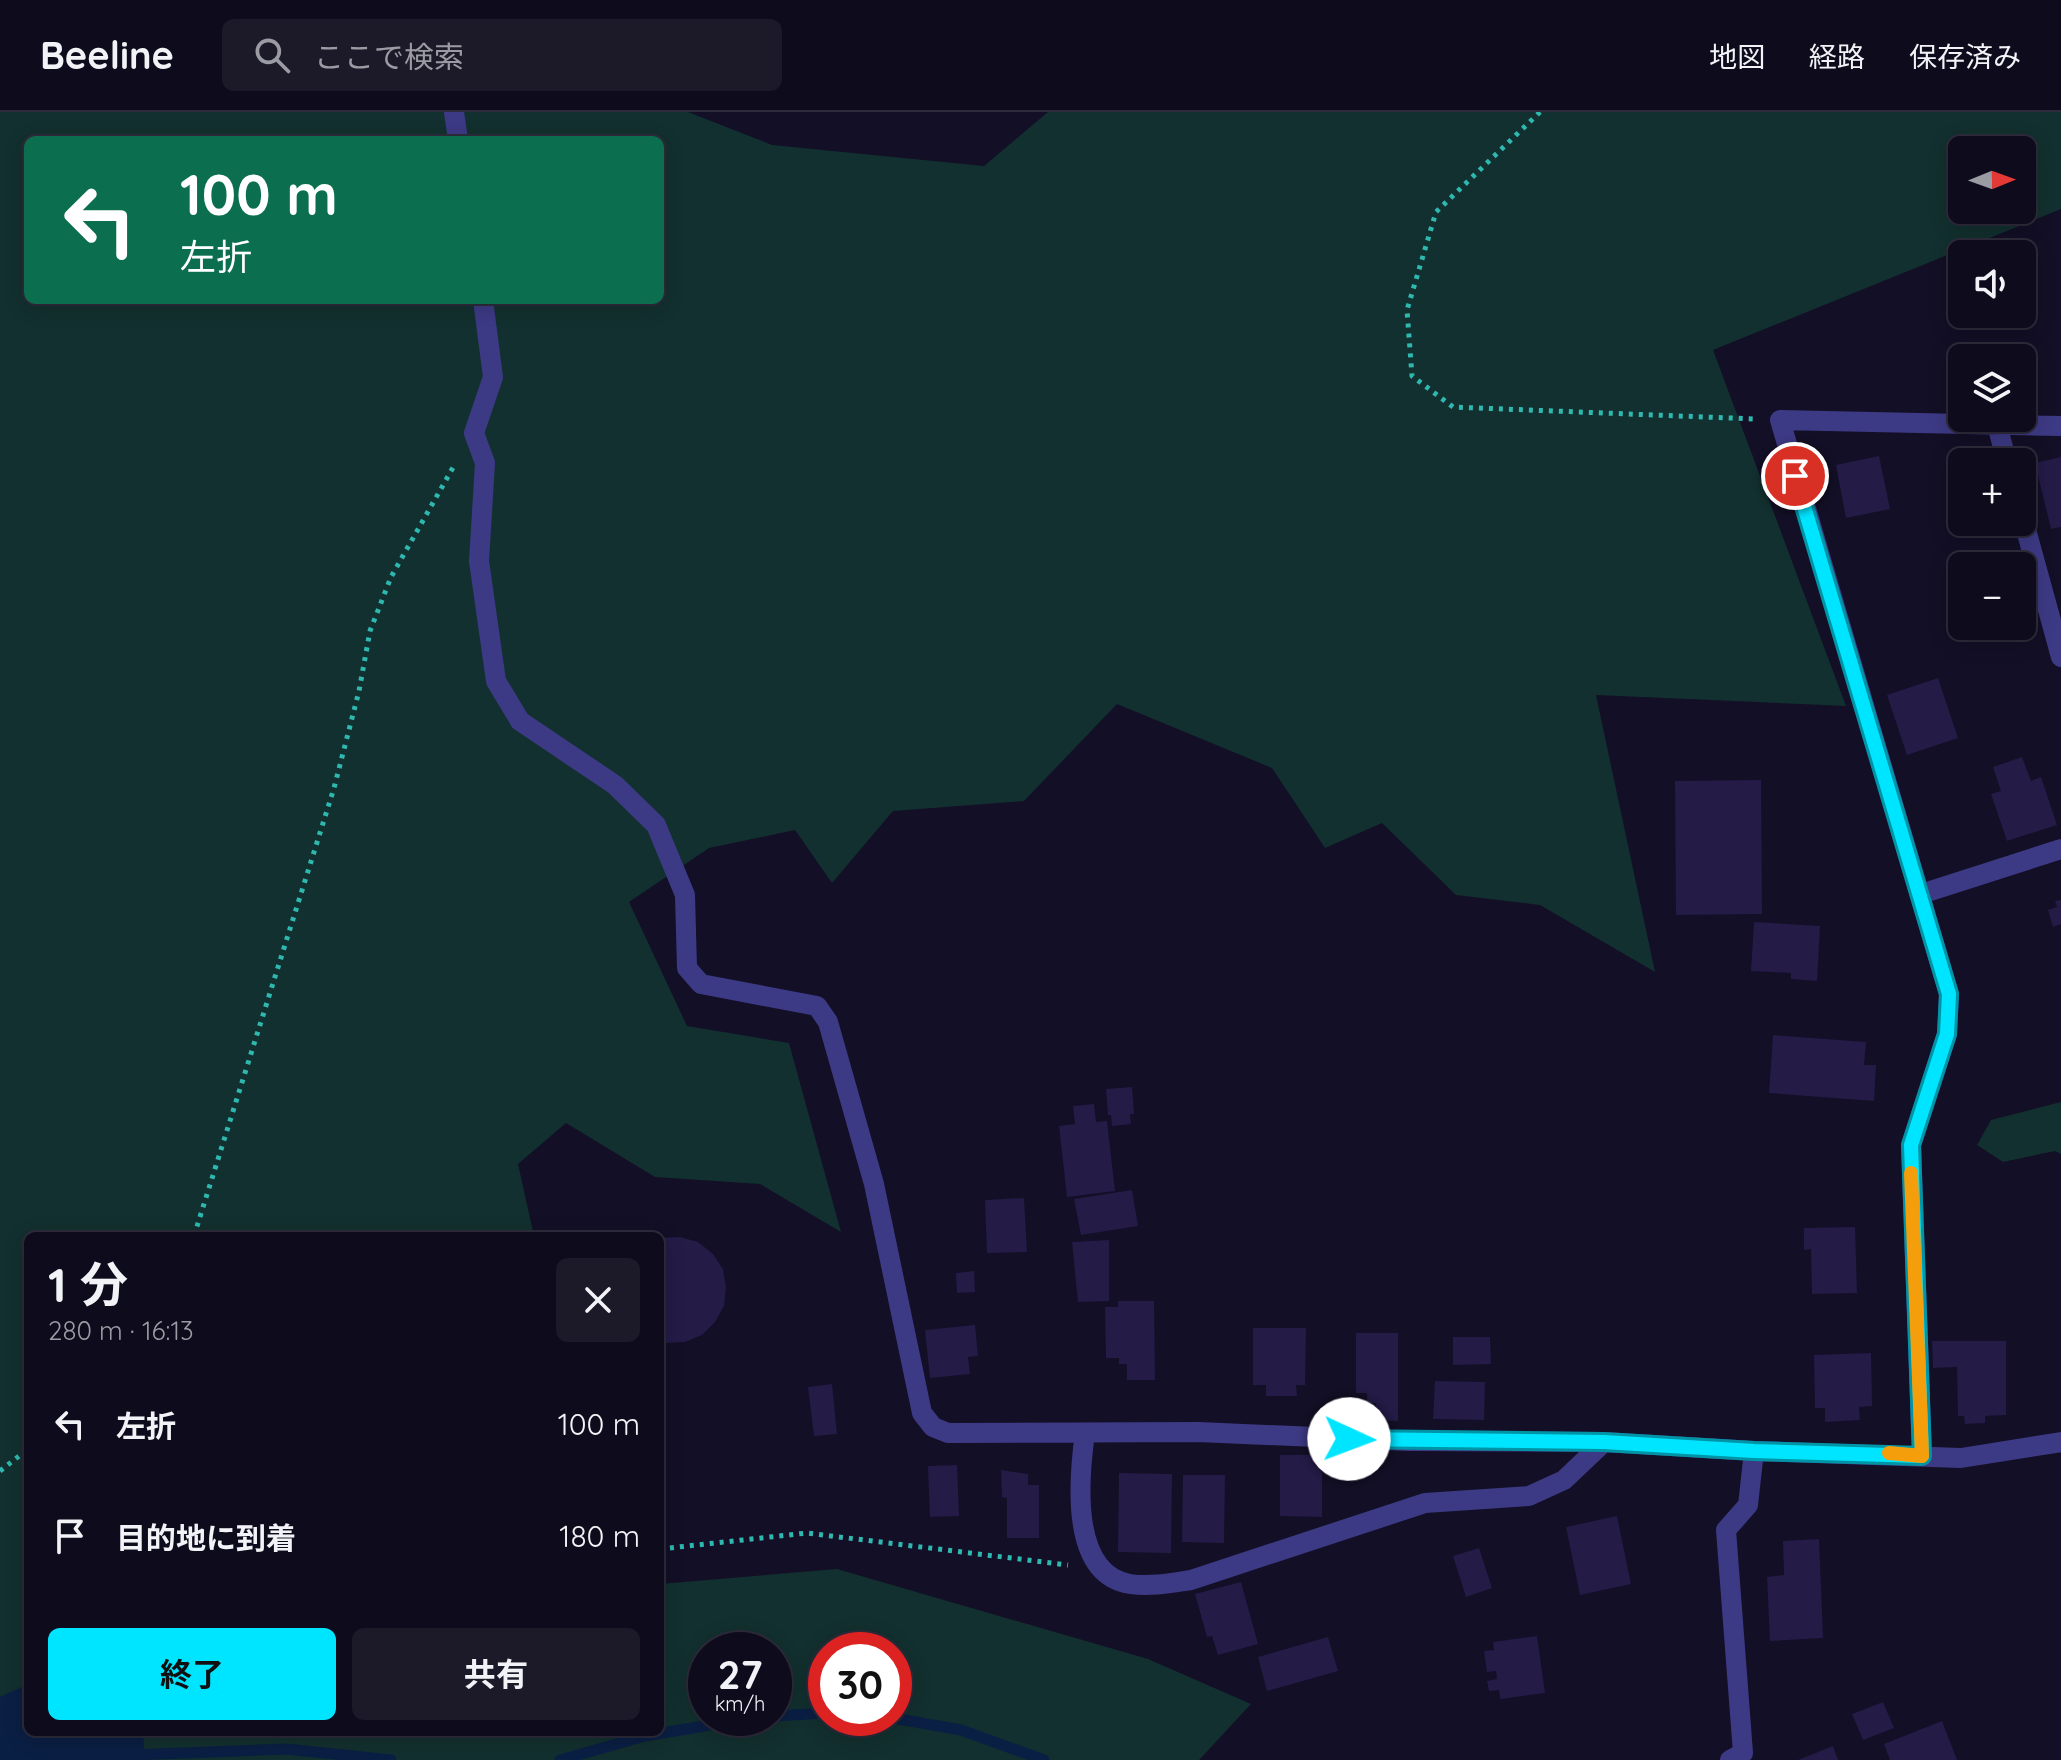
<!DOCTYPE html>
<html lang="ja">
<head>
<meta charset="utf-8">
<style>
	body { margin:0; font-family:Quicksand,"Noto Sans JP",sans-serif; background:#1c1929; color:#f1f3f6; height:100vh; display:flex; flex-direction:column; font-size:30px; white-space:nowrap }
	* { box-sizing:border-box; margin:0 }
	p { font-size:26px; color:#9b9ba3 }
	.icon { flex:none; width:44px; height:44px; fill:none; stroke:currentColor; stroke-width:2; stroke-linecap:round; stroke-linejoin:round }
	.map { position:relative; flex:1; overflow:hidden }
	.details { position:absolute; left:24px; top:1120px; width:640px; height:504px; display:flex; flex-direction:column; background:#0e0b1c; border-radius:12px; box-shadow:0 4px 20px #0003,0 0 0 2px #2e2b3b }
	.details>* { flex:none }
	.top-card { position:absolute; left:24px; top:24px; width:640px; height:168px; border-radius:12px; box-shadow:0 4px 20px #0003,0 0 0 2px #2e2b3b; background:#0b6e4f; color:#fff; overflow:hidden }
	.needle { width:52px; rotate:89deg }
	.fabs { position:absolute; left:1948px; top:24px; display:grid; gap:16px }
	.fabs a { display:grid; place-items:center; width:88px; height:88px; border-radius:12px; background:#0e0b1c; box-shadow:0 4px 20px #0003,0 0 0 2px #2e2b3b; font-size:40px }
	.speed { position:absolute; left:688px; top:1520px; display:flex; gap:16px; font-size:40px; font-weight:700; text-align:center }
	.speed>* { display:grid; place-content:center; width:104px; height:104px; border-radius:50%; background:#0e0b1c; box-shadow:0 4px 20px #0003,0 0 0 2px #2e2b3b; line-height:1 }
	.speed small { font-size:20px; font-weight:400 }
	.speed .limit { border:12px solid #d22; background:#fff; color:#111 }
	.pin { position:absolute; display:grid; place-items:center; width:68px; height:68px; color:#fff; margin:-34px; border:4px solid #fff; border-radius:50%; box-shadow:0 2px 8px #0007 }
	.me { position:absolute; width:88px; margin:-44px; rotate:92deg; stroke-linejoin:round; filter:drop-shadow(0 0 6px #0008) }
	.turn { display:flex; align-items:center; gap:28px; height:168px; padding:0 24px; font-size:36px }
	.turn .icon { width:104px; height:104px; stroke-width:2.5 }
	.turn b { display:block; font-size:56px; line-height:68px }
	.round { display:grid; place-items:center; flex:none; width:84px; height:84px; border-radius:12px; background:#1c1929 }
	.overview { display:flex; align-items:center; justify-content:space-between; height:136px; padding:0 24px }
	h1 { font-size:48px; font-weight:700; line-height:60px }
	.button { display:flex; gap:16px; margin-top:auto; padding:16px 24px }
	.button a { flex:1; height:92px; border-radius:12px; background:#00e5ff; color:#111; font-size:32px; font-weight:700; line-height:92px; text-align:center }
	.button a+a { background:#1c1929; color:#f1f3f6 }
	ul { padding:0; list-style:none }
	li { display:flex; align-items:center; gap:24px; height:112px; padding:0 24px }
	li div { flex:1 }
	li b { display:block; font-size:30px }
	li em { font-style:normal }
	header { display:flex; align-items:center; gap:48px; box-sizing:border-box; height:112px; padding:0 40px; background:#0e0b1c; border-bottom:2px solid #2e2b3b }
	header strong { font-size:38px }
	nav { display:flex; gap:44px; margin-inline-start:auto; font-size:28px }
	.search { width:560px; height:72px; background:#1c1929; display:flex; align-items:center; gap:20px; box-sizing:border-box; padding:0 28px; border-radius:12px; color:#9b9ba3; font-size:30px }
	.map>svg:first-child { display:block }
</style>
</head>
<body>
<header>
<strong>Beeline</strong>
<div class="search"><svg class="icon" aria-label="search" viewBox="0 0 24 24"><circle cx="10" cy="10" r="6"/><path d="M15 15l6 6"/></svg>ここで検索</div>
<nav><a>地図</a><a>経路</a><a>保存済み</a></nav>
</header>
<div class="map">
<svg width="2061" height="1648" viewBox="0 0 2061 1648">
	<rect width="100%" height="100%" fill="#130f26"/>
	<path fill="#12302f" fill-rule="evenodd" d="M 0,0 L 688,0 L 772,33 L 984,54 L 1048,0 L 2061,0 L 2061,97 L 1713,238 L 1846,594 L 1596,583 L 1655,860 L 1540,793 L 1456,783 L 1382,711 L 1325,736 L 1272,656 L 1117,592 L 1024,689 L 893,699 L 832,771 L 795,718 L 709,736 L 629,790 L 687,914 L 789,931 L 841,1120 L 760,1072 L 655,1065 L 566,1011 L 518,1052 L 534,1124 L 28,1124 L 28,1620 L 660,1620 L 660,1472 L 837,1457 L 1148,1547 L 1251,1592 L 1199,1648 L 0,1648 ZM 28,28 L 660,28 L 660,188 L 28,188 ZM 1962,38 L 2022,38 L 2022,98 L 1962,98 ZM 706,1538 L 774,1538 L 774,1606 L 706,1606 ZM 826,1538 L 894,1538 L 894,1606 L 826,1606 Z
		M 2061,990 L 2061,1042 L 2055,1039 L 2003,1050 L 1977,1033 L 1991,1008 Z"/>
	<path fill="#0a1f44" d="M 28,1572 L 28,1620 L 143,1620 L 145,1648 L 0,1648 L 0,1585 Z"/>
	<g fill="none" stroke-linecap="round" stroke-linejoin="round">
		<path stroke="#0a1f44" stroke-width="11" d="M 774,1604 L 826,1601
			M 893,1606 L 961,1618 L 1044,1648
			M 131,1643 L 286,1637 L 391,1648
			M 560,1648 L 645,1624 L 751,1606"/>
	</g>
	<path fill="#241b47" d="M 1879,344 L 1890,397 L 1846,406 L 1836,353 Z
		M 2061,345 L 2061,415 L 2051,417 L 2035,351 Z
		M 1938,566 L 1958,626 L 1907,643 L 1887,583 Z
		M 2022,645 L 2031,669 L 2041,665 L 2057,713 L 2007,729 L 1991,682 L 2001,679 L 1993,655 Z
		M 1761,668 L 1762,802 L 1676,803 L 1675,669 Z
		M 2061,788 L 2061,812 L 2053,815 L 2048,798 L 2057,795 L 2055,789 Z
		M 1754,810 L 1820,814 L 1817,869 L 1791,867 L 1791,861 L 1751,859 Z
		M 1773,923 L 1866,930 L 1864,953 L 1876,953 L 1874,989 L 1769,981 Z
		M 1132,975 L 1134,1002 L 1130,1002 L 1131,1012 L 1112,1014 L 1111,1003 L 1108,1003 L 1106,977 Z
		M 1094,992 L 1096,1010 L 1107,1009 L 1115,1079 L 1067,1085 L 1059,1014 L 1075,1012 L 1073,994 Z
		M 1132,1078 L 1138,1114 L 1081,1123 L 1074,1087 Z
		M 1024,1086 L 1027,1140 L 987,1141 L 985,1088 Z
		M 1855,1115 L 1857,1181 L 1812,1182 L 1811,1137 L 1804,1138 L 1804,1116 Z
		M 680,1125 L 698,1130 L 713,1142 L 723,1157 L 726,1175 L 724,1194 L 715,1210 L 702,1223 L 685,1230 L 666,1231 L 660,1229 L 660,1126 Z
		M 1109,1128 L 1109,1189 L 1078,1190 L 1072,1130 Z
		M 974,1159 L 975,1180 L 957,1181 L 956,1161 Z
		M 1118,1189 L 1154,1189 L 1155,1268 L 1127,1268 L 1127,1252 L 1119,1252 L 1119,1246 L 1106,1246 L 1105,1195 L 1118,1195 Z
		M 975,1213 L 978,1244 L 968,1245 L 970,1262 L 930,1266 L 925,1218 Z
		M 1253,1216 L 1306,1216 L 1305,1273 L 1296,1273 L 1297,1284 L 1266,1284 L 1266,1273 L 1253,1273 Z
		M 1356,1221 L 1398,1221 L 1398,1309 L 1376,1308 L 1376,1291 L 1367,1291 L 1367,1281 L 1356,1281 Z
		M 1453,1225 L 1490,1225 L 1491,1252 L 1453,1253 Z
		M 1932,1229 L 2006,1229 L 2006,1303 L 1985,1304 L 1985,1311 L 1965,1312 L 1964,1304 L 1958,1304 L 1957,1255 L 1933,1256 Z
		M 1871,1241 L 1872,1294 L 1859,1295 L 1860,1308 L 1825,1310 L 1825,1296 L 1815,1296 L 1814,1243 Z
		M 1435,1269 L 1485,1270 L 1484,1308 L 1433,1307 Z
		M 832,1272 L 837,1322 L 814,1324 L 808,1275 Z
		M 1280,1343 L 1322,1343 L 1322,1405 L 1280,1404 Z
		M 957,1353 L 959,1404 L 930,1405 L 928,1354 Z
		M 1001,1358 L 1028,1362 L 1028,1373 L 1039,1373 L 1039,1426 L 1007,1426 L 1007,1386 L 1002,1385 Z
		M 1119,1361 L 1172,1362 L 1171,1441 L 1118,1440 Z
		M 1183,1363 L 1225,1363 L 1224,1431 L 1182,1430 Z
		M 1617,1404 L 1631,1472 L 1580,1483 L 1566,1415 Z
		M 1819,1427 L 1823,1526 L 1770,1529 L 1767,1465 L 1784,1463 L 1783,1429 Z
		M 1479,1436 L 1492,1476 L 1466,1485 L 1453,1444 Z
		M 1241,1470 L 1258,1532 L 1218,1543 L 1212,1524 L 1207,1525 L 1195,1482 Z
		M 1537,1524 L 1545,1581 L 1500,1587 L 1499,1578 L 1489,1579 L 1487,1569 L 1497,1567 L 1496,1559 L 1487,1560 L 1484,1539 L 1494,1538 L 1493,1530 Z
		M 1328,1525 L 1338,1559 L 1267,1579 L 1258,1545 Z
		M 1883,1590 L 1894,1616 L 1863,1628 L 1852,1602 Z
		M 1942,1609 L 1957,1648 L 1890,1648 L 1884,1632 Z
		M 1833,1634 L 1838,1648 L 1798,1648 Z"/>
	<g fill="none" stroke-linecap="round" stroke-linejoin="round">
		<path stroke="#2fb8b0" stroke-width="5" stroke-dasharray="4 6" stroke-linecap="butt" d="M 1540,0 L 1436,100 L 1407,198 L 1412,264 L 1453,295 L 1755,307
			M 194,1124 L 334,676 L 359,579 L 370,519 L 391,465 L 455,352
			M 0,1359 L 28,1337
			M 660,1437 L 807,1421 L 1068,1453"/>
		<path stroke="#3d3a85" stroke-width="20" d="M 454,0 L 458,28
			M 483,188 L 493,265 L 474,321 L 485,351 L 479,449 L 496,569 L 520,609 L 615,673 L 656,713 L 685,783 L 687,856 L 701,872 L 817,894 L 828,910 L 874,1072 L 922,1301 L 933,1315 L 948,1321 L 1198,1320 L 1409,1329 L 1604,1330 L 1754,1339 L 1961,1346 L 2061,1330
			M 1997,313 L 2007,350
			M 2022,403 L 2061,545
			M 1921,782 L 2061,737
			M 1085,1321 C 1079,1364 1069,1462 1130,1472 C 1151,1475 1171,1471 1191,1468 L 1425,1391 L 1529,1384 L 1564,1368 L 1604,1330
			M 1922,1344 L 1911,1033 L 1947,922 L 1949,882 L 1780,308 L 2061,314
			M 1730,1648 L 1743,1641 L 1726,1418 L 1748,1393 L 1754,1339"/>
	</g>
	<g fill="none" stroke-linecap="round" stroke-linejoin="round">
		<g stroke="#0095a6" stroke-width="20">
			<path id="route" d="M 1349,1327 L 1604,1330 L 1754,1339 L 1922,1344 L 1911,1033 L 1947,922 L 1949,882 L 1795,364"/>
		</g>
		<use href="#route" stroke="#00e5ff" stroke-width="14"/>
		<path stroke="#f59e0b" stroke-width="14" d="M 1889,1341 L 1922,1344 L 1911,1061"/>
	</g>
</svg>
<div class="fabs">
<a><svg class="needle" viewBox="-14 -14 28 28"><path d="M0-13l5 13h-10z" fill="#e53935"/><path d="M0 13l5-13h-10z" fill="#9b9ba3"/></svg></a>
<a><svg class="icon" aria-label="sound" viewBox="0 0 24 24"><path d="M4 9h4l5-4v14l-5-4H4zM17 9q2 3 0 6"/></svg></a>
<a><svg class="icon" aria-label="layers" viewBox="0 0 24 24"><path d="M12 4l9 5-9 5-9-5zM3 14l9 5 9-5"/></svg></a>
<a>+</a>
<a>−</a>
</div>
<div class="speed"><div>27<small>km/h</small></div><div class="limit">30</div></div>
<div class="pin" style="left:1795px;top:364px;background:#d93025"><svg class="icon" aria-label="arrive" viewBox="0 0 24 24"><path d="M6 21V4h12l-3 4 3 4H6"/></svg></div>
<svg class="me" style="left:1349px;top:1327px" viewBox="-20 -20 40 40"><circle r="19" fill="#fff"/><path d="M0-13L10 11 0 6-10 11z" fill="#00e5ff"/></svg>
<div class="top-card">
<div class="turn"><svg class="icon" aria-label="left" viewBox="0 0 24 24"><path d="M17 20v-9H6M10 6l-5 5 5 5"/></svg><div><b>100 m</b>左折</div></div>
</div>
<section class="details">
<div class="overview"><div><h1>1 分</h1><p>280 m · 16:13</p></div><a class="round"><svg class="icon" aria-label="close" viewBox="0 0 24 24"><path d="M6 6l12 12M18 6L6 18"/></svg></a></div>
<ul>
<li><svg class="icon" aria-label="left" viewBox="0 0 24 24"><path d="M17 20v-9H6M10 6l-5 5 5 5"/></svg><div><b>左折</b></div><em>100 m</em></li>
<li><svg class="icon" aria-label="arrive" viewBox="0 0 24 24"><path d="M6 21V4h12l-3 4 3 4H6"/></svg><div><b>目的地に到着</b></div><em>180 m</em></li>
</ul>
<div class="button"><a>終了</a><a>共有</a></div>
</section>
</div>
</body>
</html>
